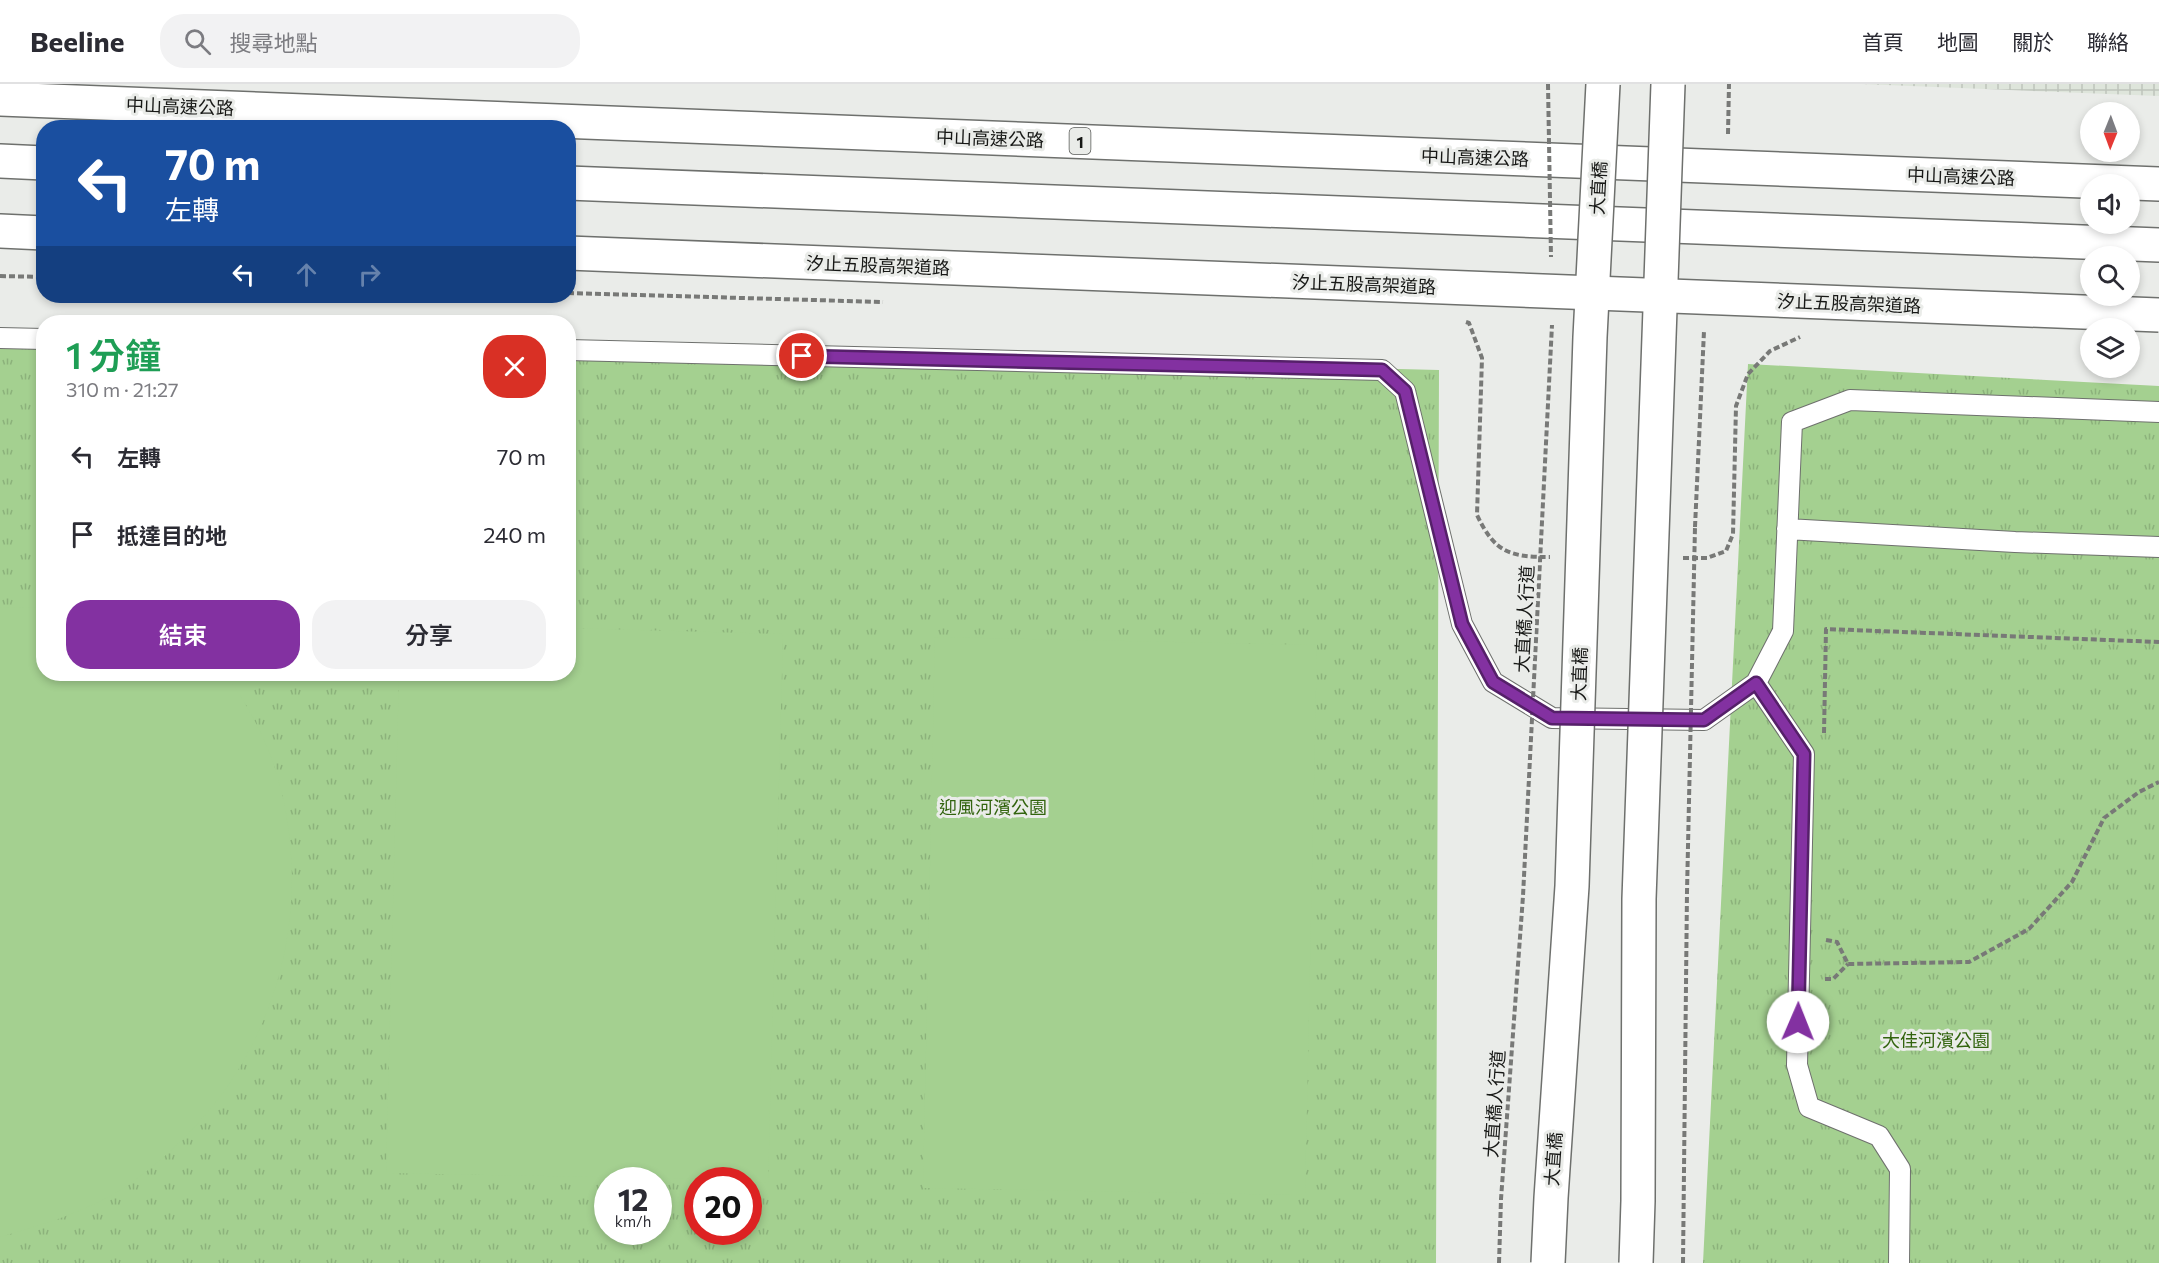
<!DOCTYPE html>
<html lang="zh-TW">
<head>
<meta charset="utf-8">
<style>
	body { margin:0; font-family:Commissioner,"Noto Sans TC",sans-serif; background:#f2f2f3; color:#2b2b33; height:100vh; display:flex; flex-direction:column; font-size:22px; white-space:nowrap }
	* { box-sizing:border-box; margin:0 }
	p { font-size:20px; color:#7c7c81 }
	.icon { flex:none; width:33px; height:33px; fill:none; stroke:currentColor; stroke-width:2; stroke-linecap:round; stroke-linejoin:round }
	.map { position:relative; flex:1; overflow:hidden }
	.details { position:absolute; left:36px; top:231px; width:540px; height:366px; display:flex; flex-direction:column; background:#fff; border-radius:24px; box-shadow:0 3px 9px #0003 }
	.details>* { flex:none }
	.hud { position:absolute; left:36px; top:36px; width:540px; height:183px; border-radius:24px; box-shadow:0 3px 9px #0003; background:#1a4fa0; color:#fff; overflow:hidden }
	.needle { width:39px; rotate:181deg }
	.controls { position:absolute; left:2080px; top:18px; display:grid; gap:12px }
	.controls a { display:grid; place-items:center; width:60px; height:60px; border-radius:50%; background:#fff; box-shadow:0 3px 9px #0003; font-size:30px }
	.speed { position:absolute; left:594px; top:1083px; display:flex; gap:12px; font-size:30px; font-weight:700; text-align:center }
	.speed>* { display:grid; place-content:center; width:78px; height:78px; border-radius:50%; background:#fff; box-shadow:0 3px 9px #0003; line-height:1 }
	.speed small { font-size:15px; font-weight:400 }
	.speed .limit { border:9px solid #d22; background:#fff; color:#111 }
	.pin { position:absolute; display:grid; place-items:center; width:51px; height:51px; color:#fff; margin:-26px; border:3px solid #fff; border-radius:50%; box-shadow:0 2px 6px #0007 }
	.me { position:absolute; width:66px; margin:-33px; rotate:1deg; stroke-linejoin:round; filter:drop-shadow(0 0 4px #0008) }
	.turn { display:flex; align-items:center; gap:21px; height:126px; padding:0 30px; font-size:27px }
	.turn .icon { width:78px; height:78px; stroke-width:2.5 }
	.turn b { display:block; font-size:42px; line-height:51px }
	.lanes { display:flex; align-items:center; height:57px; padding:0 30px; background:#0003; justify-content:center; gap:30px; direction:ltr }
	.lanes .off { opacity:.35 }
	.round { display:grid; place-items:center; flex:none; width:63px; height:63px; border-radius:24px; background:#f2f2f3 }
	.overview { display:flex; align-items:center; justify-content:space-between; height:102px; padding:0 30px }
	h1 { font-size:36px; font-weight:600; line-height:45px; color:#1e9e55 }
	.button { display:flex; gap:12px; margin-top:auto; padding:12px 30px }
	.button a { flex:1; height:69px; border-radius:24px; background:#8331a1; color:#fff; font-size:24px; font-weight:600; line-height:69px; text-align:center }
	.button a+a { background:#f2f2f3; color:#2b2b33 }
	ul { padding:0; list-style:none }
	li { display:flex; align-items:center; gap:18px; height:78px; padding:0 30px }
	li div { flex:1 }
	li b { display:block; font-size:22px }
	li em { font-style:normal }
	header { display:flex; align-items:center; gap:36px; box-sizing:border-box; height:84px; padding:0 30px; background:#fff; border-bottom:2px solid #e1e1e2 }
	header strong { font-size:28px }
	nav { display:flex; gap:33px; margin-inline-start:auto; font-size:21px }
	.search { width:420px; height:54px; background:#f2f2f3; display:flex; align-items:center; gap:15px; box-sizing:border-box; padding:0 21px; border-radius:24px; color:#7c7c81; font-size:22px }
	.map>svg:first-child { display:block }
</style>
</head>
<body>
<header>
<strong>Beeline</strong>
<div class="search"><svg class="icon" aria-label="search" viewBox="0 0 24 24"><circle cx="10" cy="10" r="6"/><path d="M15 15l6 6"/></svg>搜尋地點</div>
<nav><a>首頁</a><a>地圖</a><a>關於</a><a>聯絡</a></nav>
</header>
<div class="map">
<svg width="2159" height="1179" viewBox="0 0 2159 1179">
	<defs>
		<pattern id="industrial-grid" width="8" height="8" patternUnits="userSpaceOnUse" patternTransform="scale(1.5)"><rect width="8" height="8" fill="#dee5db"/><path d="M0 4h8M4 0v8" fill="none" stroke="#bec4bb"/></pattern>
		<pattern id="park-tufts" width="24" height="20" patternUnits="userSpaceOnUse" patternTransform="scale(1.5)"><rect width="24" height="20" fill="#a4d090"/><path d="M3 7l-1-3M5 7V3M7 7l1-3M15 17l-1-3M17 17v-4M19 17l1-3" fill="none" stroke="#8cb27b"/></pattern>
	</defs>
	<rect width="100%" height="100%" fill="#eaece9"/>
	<path fill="url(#industrial-grid)" d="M 1861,0 L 2159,0 L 2159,12 Z"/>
	<path fill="url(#park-tufts)" fill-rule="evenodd" d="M 0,249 L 43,250 L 44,590 L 568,590 L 569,264 L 1439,286 L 1436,1179 L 0,1179 ZM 608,1096 L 658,1096 L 658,1148 L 608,1148 ZM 698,1096 L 748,1096 L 748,1148 L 698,1148 Z
		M 1748,280 L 2159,302 L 2159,1179 L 1703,1179 Z"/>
	<path fill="#a4d090" d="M 0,523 L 43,524 L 44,590 L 226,590 C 245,618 263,648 274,681 C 316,812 283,953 188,1050 C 166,1072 141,1094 114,1110 C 78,1130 39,1142 0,1153 Z
		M 569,544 L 783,550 L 768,1099 L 749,1098 L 748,1096 L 386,1089 L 399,590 L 568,590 Z
		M 935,553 L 1317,561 L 1305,1111 L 923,1104 Z"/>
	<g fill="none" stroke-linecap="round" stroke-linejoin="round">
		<g stroke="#6e706d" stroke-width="22">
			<path id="service" d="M 0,254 L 44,255
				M 568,266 L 1382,286 L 1405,307 L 1462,540 L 1493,598 L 1552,634 L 1704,636 L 1756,599 L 1783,547 L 1792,338 L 1850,316 L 2159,328
				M 1787,445 L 2015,458 L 2159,463
				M 1756,599 L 1804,670 L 1797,981 L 1809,1023 L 1879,1052 L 1900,1085 L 1899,1179"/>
		</g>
		<g stroke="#6e706d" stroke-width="36">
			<path id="motorway" d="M 0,15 L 2159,100
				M 0,77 L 44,79
				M 568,99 L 2159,161
				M 0,147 L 44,149"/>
		</g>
		<path stroke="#787977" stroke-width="4" stroke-dasharray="6 3" stroke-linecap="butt" d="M 1728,50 L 1729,0
			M 0,192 L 44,193
			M 568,209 L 883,218
			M 1466,238 L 1469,239 L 1482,274 L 1477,431 C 1495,469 1510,473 1550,473
			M 1695,443 L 1704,247
			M 1683,474 L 1707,474 L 1726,467 L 1733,450 L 1736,322 L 1748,290 L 1770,267 L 1800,253
			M 1824,649 L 1826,545 L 2159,558
			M 1826,856 L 1837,858 L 1848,880 L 1969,878 L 2029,845 L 2072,798 L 2104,734 L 2139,708 L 2159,698
			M 1825,895 L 1833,895 L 1848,880"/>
		<use href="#service" stroke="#fff" stroke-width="20"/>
		<use href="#motorway" stroke="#fff" stroke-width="33"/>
		<g stroke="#6e706d" stroke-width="36" stroke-linecap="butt">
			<path id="secondary-bridge" d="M 1548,1179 L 1551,1114 L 1572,802 L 1590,253 L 1603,0
				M 1636,1179 L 1638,1117 L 1639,815 L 1668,0"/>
		</g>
		<g stroke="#6e706d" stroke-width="36" stroke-linecap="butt">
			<path id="motorway-bridge" d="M 568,169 L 2159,231"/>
		</g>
		<path stroke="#787977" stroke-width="4" stroke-dasharray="6 3" stroke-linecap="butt" d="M 1548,0 L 1551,173
			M 1499,1179 L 1501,1115 L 1523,812 L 1552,241
			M 1683,1179 L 1687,808 L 1695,443"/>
		<use href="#secondary-bridge" stroke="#fff" stroke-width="33"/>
		<use href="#motorway-bridge" stroke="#fff" stroke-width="33"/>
	</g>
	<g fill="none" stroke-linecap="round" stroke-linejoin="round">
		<g stroke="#552069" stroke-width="15">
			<path id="route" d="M 802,272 L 1382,286 L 1405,307 L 1462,540 L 1493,598 L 1552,634 L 1704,636 L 1756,599 L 1804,670 L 1798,938"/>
		</g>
		<use href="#route" stroke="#8331a1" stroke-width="10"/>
	</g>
	<g text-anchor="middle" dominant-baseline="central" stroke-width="6" stroke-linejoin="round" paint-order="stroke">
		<rect fill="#eaece9" stroke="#565855" stroke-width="1.5" x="1069.5" y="44" width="21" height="26" rx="4.5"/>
		<g font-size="16" font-weight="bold" fill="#171816">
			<text x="1080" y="57">1</text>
		</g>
		<g font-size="18" fill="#171816" stroke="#eaece9">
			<text transform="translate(180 22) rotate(2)">中山高速公路</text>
			<text transform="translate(990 54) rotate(2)">中山高速公路</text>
			<text transform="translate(1475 73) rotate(2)">中山高速公路</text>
			<text transform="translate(1961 92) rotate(2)">中山高速公路</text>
			<text transform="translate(1598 104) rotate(-87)">大直橋</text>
			<text transform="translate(878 181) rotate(2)">汐止五股高架道路</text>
			<text transform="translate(1364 200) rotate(2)">汐止五股高架道路</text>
			<text transform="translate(1849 219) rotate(2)">汐止五股高架道路</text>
			<text transform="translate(1524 535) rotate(-87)">大直橋人行道</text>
			<text transform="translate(1579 590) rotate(-88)">大直橋</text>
			<text transform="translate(1494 1020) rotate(-86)">大直橋人行道</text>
			<text transform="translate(1553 1075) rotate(-86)">大直橋</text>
		</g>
		<g font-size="18" fill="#32640e" stroke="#eaece9">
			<text x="993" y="723">迎風河濱公園</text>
			<text x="1936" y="956">大佳河濱公園</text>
		</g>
	</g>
</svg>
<div class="controls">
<a><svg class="needle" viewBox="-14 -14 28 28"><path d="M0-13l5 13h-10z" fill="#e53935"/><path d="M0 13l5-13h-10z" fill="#7c7c81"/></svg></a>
<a><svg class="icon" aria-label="sound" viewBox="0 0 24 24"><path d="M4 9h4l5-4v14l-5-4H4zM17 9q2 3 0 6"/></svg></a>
<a><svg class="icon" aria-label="search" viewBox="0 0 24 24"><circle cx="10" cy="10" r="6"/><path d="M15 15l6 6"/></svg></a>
<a><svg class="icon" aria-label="layers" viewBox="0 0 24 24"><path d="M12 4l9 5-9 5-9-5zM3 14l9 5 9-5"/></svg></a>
</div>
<div class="speed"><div>12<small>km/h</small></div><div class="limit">20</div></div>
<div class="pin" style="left:802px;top:272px;background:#d93025"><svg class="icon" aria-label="arrive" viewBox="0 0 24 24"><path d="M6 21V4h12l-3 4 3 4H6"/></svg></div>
<svg class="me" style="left:1798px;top:938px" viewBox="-20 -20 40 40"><circle r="19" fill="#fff"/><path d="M0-13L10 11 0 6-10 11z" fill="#8331a1"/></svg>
<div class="hud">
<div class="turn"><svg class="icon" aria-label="left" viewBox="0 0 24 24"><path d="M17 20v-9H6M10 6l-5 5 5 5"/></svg><div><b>70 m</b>左轉</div></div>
<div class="lanes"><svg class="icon" aria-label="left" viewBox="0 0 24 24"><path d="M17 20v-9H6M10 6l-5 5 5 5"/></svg><svg class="icon off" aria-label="ahead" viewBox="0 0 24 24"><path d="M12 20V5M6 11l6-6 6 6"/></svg><svg class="icon off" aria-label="right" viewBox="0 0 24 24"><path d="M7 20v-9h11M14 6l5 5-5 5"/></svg></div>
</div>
<section class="details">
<div class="overview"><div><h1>1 分鐘</h1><p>310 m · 21:27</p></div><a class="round" style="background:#d93025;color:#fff"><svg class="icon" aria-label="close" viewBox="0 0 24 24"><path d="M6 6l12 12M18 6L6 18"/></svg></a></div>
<ul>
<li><svg class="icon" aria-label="left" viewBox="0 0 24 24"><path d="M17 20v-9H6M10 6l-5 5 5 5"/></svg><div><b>左轉</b></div><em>70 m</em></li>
<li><svg class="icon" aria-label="arrive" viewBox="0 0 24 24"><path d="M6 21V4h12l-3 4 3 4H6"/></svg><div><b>抵達目的地</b></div><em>240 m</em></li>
</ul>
<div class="button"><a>結束</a><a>分享</a></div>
</section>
</div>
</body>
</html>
